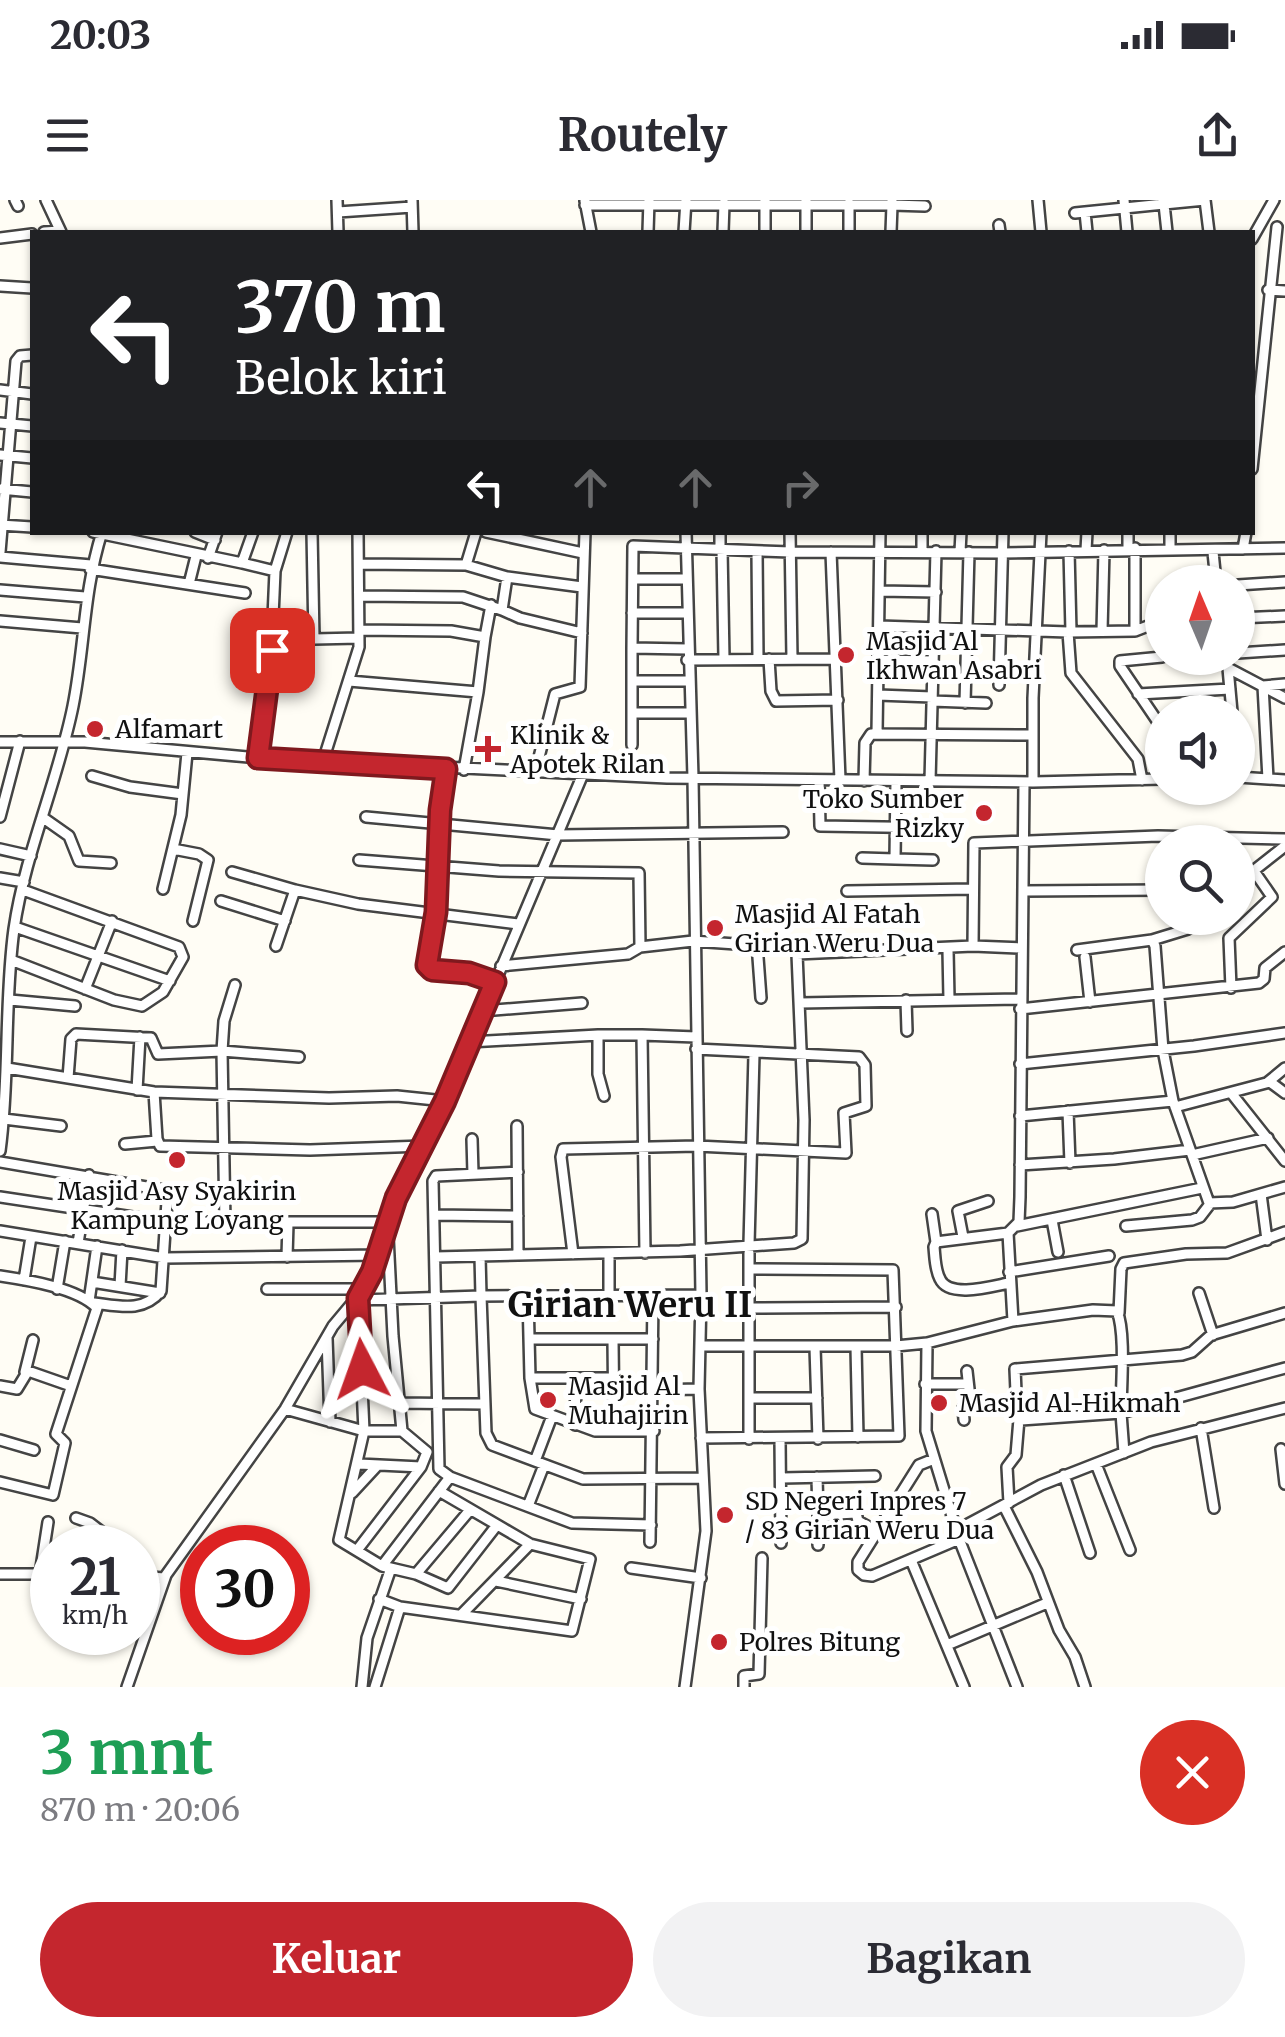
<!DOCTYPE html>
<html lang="id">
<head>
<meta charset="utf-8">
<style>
	body { margin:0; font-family:Merriweather,serif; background:#f2f2f3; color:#2b2b33; height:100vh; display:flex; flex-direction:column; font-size:38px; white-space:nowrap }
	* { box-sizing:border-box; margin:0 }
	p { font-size:32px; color:#7c7c81 }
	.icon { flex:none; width:55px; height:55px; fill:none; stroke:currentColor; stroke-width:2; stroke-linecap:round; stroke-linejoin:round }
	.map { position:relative; height:1487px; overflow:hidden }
	.sheet { display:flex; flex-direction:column; background:#fff; flex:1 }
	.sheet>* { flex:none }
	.banner { position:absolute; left:30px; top:30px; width:1225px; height:305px; border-radius:0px; box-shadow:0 2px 8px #0004; background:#202124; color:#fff; overflow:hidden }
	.needle { width:65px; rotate:358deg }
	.tools { position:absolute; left:1145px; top:365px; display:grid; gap:20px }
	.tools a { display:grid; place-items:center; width:110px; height:110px; border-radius:50%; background:#fff; box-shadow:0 2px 8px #0004; font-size:50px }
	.speed { position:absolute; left:30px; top:1325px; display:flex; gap:20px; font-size:50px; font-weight:700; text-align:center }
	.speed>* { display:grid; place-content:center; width:130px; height:130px; border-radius:50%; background:#fff; box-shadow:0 2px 8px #0004; line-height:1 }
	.speed small { font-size:25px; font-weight:400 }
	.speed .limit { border:15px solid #d22; background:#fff; color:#111 }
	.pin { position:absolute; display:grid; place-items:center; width:85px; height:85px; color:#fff; margin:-42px; border-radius:20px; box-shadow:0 5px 15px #0006 }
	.me { position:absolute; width:110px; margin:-55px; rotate:356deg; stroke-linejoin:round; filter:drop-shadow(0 0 8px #0008) }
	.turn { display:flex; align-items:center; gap:35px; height:210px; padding:0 40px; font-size:45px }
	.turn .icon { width:130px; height:130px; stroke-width:2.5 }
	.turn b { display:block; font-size:70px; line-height:85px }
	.lanes { display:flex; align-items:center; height:95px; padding:0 40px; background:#0003; justify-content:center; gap:50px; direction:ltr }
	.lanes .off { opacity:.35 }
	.round { display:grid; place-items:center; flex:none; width:105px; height:105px; border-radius:52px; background:#f2f2f3 }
	.headline { display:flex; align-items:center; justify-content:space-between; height:170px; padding:0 40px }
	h1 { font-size:60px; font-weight:700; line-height:75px; color:#1e9e55 }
	.primary-button { display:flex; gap:20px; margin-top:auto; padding:20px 40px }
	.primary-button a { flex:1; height:115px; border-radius:60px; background:#c4262e; color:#fff; font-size:40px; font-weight:700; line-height:115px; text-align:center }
	.primary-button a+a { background:#f2f2f3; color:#2b2b33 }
	.status { display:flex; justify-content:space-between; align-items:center; height:70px; padding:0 50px; background:#fff; direction:ltr }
	.status svg { height:28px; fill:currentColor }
	header { display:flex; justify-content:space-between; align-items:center; height:130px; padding:0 40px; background:#fff; font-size:45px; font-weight:700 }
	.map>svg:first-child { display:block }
</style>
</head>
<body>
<div class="status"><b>20:03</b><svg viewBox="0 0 49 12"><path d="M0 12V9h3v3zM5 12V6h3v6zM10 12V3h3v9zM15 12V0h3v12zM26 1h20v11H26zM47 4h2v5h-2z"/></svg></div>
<header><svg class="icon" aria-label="menu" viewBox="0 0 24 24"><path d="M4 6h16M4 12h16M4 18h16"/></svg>Routely<svg class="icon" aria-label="share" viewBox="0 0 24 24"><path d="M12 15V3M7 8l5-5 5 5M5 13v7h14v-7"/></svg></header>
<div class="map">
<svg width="1285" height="1487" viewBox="0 0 1285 1487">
	<rect width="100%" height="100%" fill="#fffdf5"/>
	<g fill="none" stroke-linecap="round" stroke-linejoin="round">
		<g stroke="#444" stroke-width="14">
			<path id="minor" d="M 15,0 L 18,6
				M 46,0 L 61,32
				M 337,0 L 338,32
				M 412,0 L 413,32
				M 806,0 L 806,32
				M 1038,0 L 1041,32
				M 1124,0 L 1127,32
				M 1163,0 L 1164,4 L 1205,0
				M 1205,0 L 1209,32
				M 585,1 L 591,32
				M 892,1 L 892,5 L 925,6
				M 585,5 L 892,5 L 891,32
				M 338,12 L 412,7
				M 1085,12 L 1087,32
				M 1075,13 L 1164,4 L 1167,32
				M 999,25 L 1000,32
				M 44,32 L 60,31
				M 648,32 L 649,0
				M 684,32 L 686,0
				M 723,32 L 724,3
				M 765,32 L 765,0
				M 849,32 L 849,3
				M 0,38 L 32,34
				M 1252,39 L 1274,0
				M 0,86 L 32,88
				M 1268,90 L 1285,91
				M 0,190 L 32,194
				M 0,223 L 32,226
				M 0,255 L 32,258
				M 1252,269 L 1277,27
				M 0,289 L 32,292
				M 0,325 L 32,327
				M 93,332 L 242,363 L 253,332
				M 195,332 L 215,340
				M 312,332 L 314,439 L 359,438
				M 486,332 L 583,353
				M 790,332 L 792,459
				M 1170,332 L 1170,350
				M 720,349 L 720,332
				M 722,349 L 724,459
				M 1128,349 L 1128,332
				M 1243,349 L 1246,332
				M 1086,350 L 1087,332
				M 757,351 L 758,459
				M 922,351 L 922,332
				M 1069,351 L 1071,432
				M 0,352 L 16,161 L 20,156 L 32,155
				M 831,352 L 840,580
				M 960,352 L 961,332
				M 1213,352 L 1216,382
				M 0,357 L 91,365
				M 208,358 L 217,332
				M 242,363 L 275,371
				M 466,365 L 476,332
				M 90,369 L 245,393
				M 507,377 L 582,387
				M 633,379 L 686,379
				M 189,384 L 196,356
				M 1238,385 L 1285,382
				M 0,390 L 85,397
				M 880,391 L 936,392
				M 359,396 L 463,397 L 502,410 L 507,377 L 466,365 L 359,364
				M 502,410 L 520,418 L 582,433
				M 632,413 L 687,413
				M 1238,418 L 1285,416
				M 0,421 L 82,428
				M 879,426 L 1068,432 L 1135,431 L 1153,424 L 1162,400
				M 359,430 L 451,431 L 485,437 L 491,405
				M 1102,431 L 1104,350
				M 1135,431 L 1135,348
				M 1068,432 L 1071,473 L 1138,559 L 1142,580
				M 272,439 L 314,439
				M 632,448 L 632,545
				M 687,449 L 632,448 L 633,346 L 790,352 L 1002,353 L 1285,348
				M 1238,453 L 1285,450
				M 1162,457 L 1120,461 L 1120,466 L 1162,528
				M 1222,458 L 1228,468 L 1285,498
				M 769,459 L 771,491 L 776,501 L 838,500
				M 687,460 L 835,459
				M 879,460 L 933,461
				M 1228,468 L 1232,512
				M 349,481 L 478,492 L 485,437
				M 632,481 L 688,481
				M 999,485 L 1003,332
				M 1138,494 L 1230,489
				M 878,495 L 932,497
				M 932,501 L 986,503
				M 965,503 L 969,352
				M 632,513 L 689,513
				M 877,533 L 880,332
				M 0,542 L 85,542 L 258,558 L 667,578 L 1033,582 L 1162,579
				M 258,558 L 271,463 L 275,371 L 287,332
				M 323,561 L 359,447 L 358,332
				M 446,569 L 439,625 L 436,712 L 427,765 C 434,772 479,776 495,781
				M 464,570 L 478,492
				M 535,573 L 555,494 L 580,487 L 585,332
				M 92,576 L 130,587 L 183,594
				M 1238,577 L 1285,580
				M 1268,579 L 1263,486 L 1285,484
				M 819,580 L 820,626 L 945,628
				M 864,581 L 865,543 L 871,534 L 1033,535
				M 930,581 L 936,351
				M 1033,582 L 1033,498 L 1041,332
				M 0,617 L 20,541
				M 42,617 L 69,636 L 79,661 L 111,663
				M 366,617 L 558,635 L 783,632
				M 0,649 L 31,656
				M 173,649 L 199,654 L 208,660 L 193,721
				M 862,658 L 895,659 L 896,581
				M 895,659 L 933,660
				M 359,660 L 499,671 L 639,673 L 640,747
				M 232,672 L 295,690
				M 0,678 L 24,682
				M 1238,683 L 1285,646
				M 163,689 L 181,615 L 187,553
				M 847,691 L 972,689
				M 1024,691 L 1162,690
				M 221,701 L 285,721
				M 15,727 L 170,781
				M 1152,740 L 1188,729 L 1201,718
				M 757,744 L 761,798
				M 276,746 L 295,690 L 358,704 L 518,724
				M 973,746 L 974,643 L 1158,636 L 1285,639
				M 948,750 L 949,799
				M 1077,750 L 1152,740 L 1155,746 L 1163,850 L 1173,901 L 1209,1003 L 1233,1002 L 1285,987
				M 797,754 L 973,746 L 1021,748
				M 1085,757 L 1090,802
				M 11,760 L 114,800 L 142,806 L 163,792 L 183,757 L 179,747 L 23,690
				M 235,785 L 224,821 L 222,851 L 299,857
				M 1231,788 L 1229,738 L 1272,697 L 1254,671
				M 85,789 L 112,721
				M 10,800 L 75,806
				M 906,800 L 907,831
				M 800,803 L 1020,799
				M 1020,809 L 1259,783 L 1264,779 L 1265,768 L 1285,752
				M 482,811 L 582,803
				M 469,842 L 598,835
				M 1020,864 L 1194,846 L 1285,833
				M 7,868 L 154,892 L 329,898 L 397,896 L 445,901
				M 68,878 L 71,839 L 76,834 L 151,838 L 158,854 L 222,851 L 225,1023
				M 1268,882 L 1285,868
				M 137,890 L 140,837
				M 154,892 L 157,939 L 160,946 L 310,950 L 423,946
				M 1232,894 L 1285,961
				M 604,896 L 598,874 L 598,835 L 642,835
				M 1175,907 L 1270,882 L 1285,893
				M 1068,911 L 1070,963
				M 1020,916 L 1173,901
				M 4,919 L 61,926
				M 517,926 L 518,1055
				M 472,939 L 473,974
				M 125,944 L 157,941
				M 0,951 C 10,877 4,802 14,729 C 25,653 58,581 73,506 C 85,446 83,393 102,332
				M 1192,955 L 1268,938
				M 0,962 L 164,990 L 167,1001 L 161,1091 C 143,1113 119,1106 94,1103
				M 1020,965 L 1114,959 L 1190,950
				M 518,972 L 436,976 L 433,981 L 439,1269 L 450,1277 L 572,1323 L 651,1325
				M 1261,994 L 1267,1040
				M 0,997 L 166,1022 L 389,1022
				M 932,1014 L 936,1042
				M 434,1015 L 518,1016
				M 1052,1020 L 1058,1052
				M 1017,1026 L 1202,988
				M 1126,1026 L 1192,1020 L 1200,1017 L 1210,1004
				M 0,1031 L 165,1058 L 378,1055
				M 1008,1033 L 936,1042 L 934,1047 C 935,1057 935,1070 940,1079 C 949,1099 993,1086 1009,1083
				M 388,1036 L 393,1136 L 402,1231
				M 963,1037 L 958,1011 L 988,1001
				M 78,1043 L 89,975
				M 749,1044 L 754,854
				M 645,1053 L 642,835 L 696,837
				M 573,1054 L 561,957 L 563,949 L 697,946 L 846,953 L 844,913 L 866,906 L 865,865 L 859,857 L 696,849
				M 287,1057 L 288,1023
				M 435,1057 L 680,1051 L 794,1043 L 802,1039 L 804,920 L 797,754 L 793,748 L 693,741 L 640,747 L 628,754 L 501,766
				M 1009,1072 L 1109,1056
				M 0,1076 C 27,1080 78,1088 97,1108 L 56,1234 L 65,1243 L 53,1295 L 0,1282
				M 24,1080 L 31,1037
				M 92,1082 L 160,1093
				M 120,1086 L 122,1050
				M 57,1089 L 65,1041
				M 267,1089 L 364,1089
				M 1199,1093 L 1213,1135
				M 701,1095 L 481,1096 L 486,1233 L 492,1245 L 583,1279 L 702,1278
				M 609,1096 L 609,1053
				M 528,1097 L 530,1178 L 535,1209 L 595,1231 L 654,1231
				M 358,1098 L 364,1231 L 339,1340 L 382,1366 L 416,1374 L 470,1310
				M 358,1100 L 481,1096 L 480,1056
				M 89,1101 L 97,1046
				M 750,1108 L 896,1107
				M 1119,1113 L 1121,1069 L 1124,1063 L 1186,1054 L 1227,1053 L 1285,1032
				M 1013,1121 L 1093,1110 L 1117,1111 C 1126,1133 1121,1186 1121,1213 L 1021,1220 L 1017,1215 L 1015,1169 L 1182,1155 L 1192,1152 L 1211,1135 L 1285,1113
				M 327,1138 L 330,1222
				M 530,1139 L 653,1139
				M 613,1140 L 614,1231
				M 700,1146 L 896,1146 L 927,1143
				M 815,1147 L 818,1239
				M 856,1147 L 858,1237
				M 25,1172 L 33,1140
				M 530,1178 L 613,1178
				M 925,1184 L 968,1184
				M 0,1186 L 17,1189 L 28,1171 L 71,1186
				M 653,1190 L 699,1189
				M 749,1198 L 817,1198
				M 398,1203 L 484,1204
				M 285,1209 L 364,1231 L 402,1231 L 427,1252 L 421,1267 L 358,1349
				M 964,1220 L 963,1208 L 970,1198 L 967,1171
				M 575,1225 L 576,1178
				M 1201,1228 L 1214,1308
				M 701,1238 L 899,1236 L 893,1070 L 750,1069
				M 749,1239 L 749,1053
				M 780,1239 L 781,1343
				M 0,1240 L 34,1250
				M 1281,1249 L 1285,1284
				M 1124,1253 L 1121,1213 L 1285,1168
				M 934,1259 L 919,1265 L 858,1362 L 858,1370 L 864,1375 L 872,1376 L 959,1339
				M 535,1261 L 552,1216
				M 359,1264 L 421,1267
				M 1096,1264 L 1130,1350
				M 1064,1275 L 1090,1353
				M 817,1277 L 818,1315 L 856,1313 L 858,1321 L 876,1331
				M 782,1278 L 875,1276
				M 352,1293 L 377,1266
				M 1009,1303 L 1007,1267 L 1016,1255 L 1019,1219
				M 528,1306 L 544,1265
				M 1004,1306 L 1037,1372 L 1059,1430 L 1075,1457 L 1085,1487
				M 818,1315 L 818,1345
				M 76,1318 L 90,1323 L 116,1343 L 116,1348
				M 957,1330 L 1041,1285 L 1151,1242 L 1285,1208
				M 650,1342 L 653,1096
				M 911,1360 L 964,1487
				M 382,1366 L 450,1277
				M 631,1368 L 701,1378
				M 0,1374 L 52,1374
				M 40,1374 L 48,1322
				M 416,1374 L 448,1388 L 497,1325
				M 138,1376 L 164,1378
				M 496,1381 L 581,1399
				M 379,1399 L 400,1407 L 572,1431 L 590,1359 L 530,1344 L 439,1291
				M 462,1414 L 530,1344
				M 947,1445 L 1047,1403
				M 127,1487 L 166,1375 L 285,1209 L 333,1126 L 364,1089 L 396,998 L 445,901 L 583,574
				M 362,1487 L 367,1438 L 391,1368
				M 375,1487 L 400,1407
				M 685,1487 L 706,1331 L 699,1189 L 701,1095 L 693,578 L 686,332
				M 744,1487 L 744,1476 L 759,1474 L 762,1358
				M 1017,1487 L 959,1339 L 926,1231 L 927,1143 L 1013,1121 L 1008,1033 L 1019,1022 L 1020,997 L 1024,582"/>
		</g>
		<use href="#minor" stroke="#fff" stroke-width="9"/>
	</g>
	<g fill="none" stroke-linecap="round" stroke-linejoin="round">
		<g stroke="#7f191e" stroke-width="25">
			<path id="route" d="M 272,450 L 258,558 L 446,569 L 440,610 L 436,712 L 427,765 L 432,770 L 469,773 L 495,782 L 445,901 L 396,998 L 372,1072 L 358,1098 L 362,1169"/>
		</g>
		<use href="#route" stroke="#c4262e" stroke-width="18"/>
	</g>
	<g fill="#c4262e" stroke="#fff" stroke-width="4">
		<circle cx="846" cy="455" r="10"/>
		<circle cx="95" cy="529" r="10"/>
		<path d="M483 534h10v10h10v10h-10v10h-10v-10h-10v-10h10z"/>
		<circle cx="984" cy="613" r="10"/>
		<circle cx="715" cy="728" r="10"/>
		<circle cx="177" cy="960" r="10"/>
		<circle cx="548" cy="1200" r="10"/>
		<circle cx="939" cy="1203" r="10"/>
		<circle cx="725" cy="1315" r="10"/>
		<circle cx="719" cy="1442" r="10"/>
	</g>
	<g text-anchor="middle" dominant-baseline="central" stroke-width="10" stroke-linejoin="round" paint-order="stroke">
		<g font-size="25" fill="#111" stroke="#fff" text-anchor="start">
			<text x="866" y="441">Masjid Al<tspan x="866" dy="29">Ikhwan Asabri</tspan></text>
			<text x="115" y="529">Alfamart</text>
			<text x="510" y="535">Klinik &amp;<tspan x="510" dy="29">Apotek Rilan</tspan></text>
			<text x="964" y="599" text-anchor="end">Toko Sumber<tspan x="964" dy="29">Rizky</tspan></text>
			<text x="735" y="714">Masjid Al Fatah<tspan x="735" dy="29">Girian Weru Dua</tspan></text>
			<text x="177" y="991" text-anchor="middle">Masjid Asy Syakirin<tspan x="177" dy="29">Kampung Loyang</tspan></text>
			<text x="568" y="1186">Masjid Al<tspan x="568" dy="29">Muhajirin</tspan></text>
			<text x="959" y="1203">Masjid Al-Hikmah</text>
			<text x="745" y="1301">SD Negeri Inpres 7<tspan x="745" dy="29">/ 83 Girian Weru Dua</tspan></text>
			<text x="739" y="1442">Polres Bitung</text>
		</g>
		<g font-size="35" font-weight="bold" fill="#111" stroke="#fff">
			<text x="630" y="1105">Girian Weru II</text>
		</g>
	</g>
</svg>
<div class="tools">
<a><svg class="needle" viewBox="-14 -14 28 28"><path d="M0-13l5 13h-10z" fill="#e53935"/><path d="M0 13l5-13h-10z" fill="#7c7c81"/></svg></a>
<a><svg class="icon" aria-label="sound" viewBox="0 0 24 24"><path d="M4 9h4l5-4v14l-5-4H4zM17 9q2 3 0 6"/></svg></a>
<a><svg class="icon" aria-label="search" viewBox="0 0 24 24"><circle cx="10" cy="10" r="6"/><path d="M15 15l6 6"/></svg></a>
</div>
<div class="speed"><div>21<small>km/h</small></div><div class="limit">30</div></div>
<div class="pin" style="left:272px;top:450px;background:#d93025"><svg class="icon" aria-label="arrive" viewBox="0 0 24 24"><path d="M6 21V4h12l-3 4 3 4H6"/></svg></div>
<svg class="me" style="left:362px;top:1169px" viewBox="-20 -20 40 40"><path d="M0-17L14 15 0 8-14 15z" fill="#c4262e" stroke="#fff" stroke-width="4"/></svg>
<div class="banner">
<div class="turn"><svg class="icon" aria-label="left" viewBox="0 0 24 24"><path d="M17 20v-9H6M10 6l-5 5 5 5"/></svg><div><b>370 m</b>Belok kiri</div></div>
<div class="lanes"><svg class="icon" aria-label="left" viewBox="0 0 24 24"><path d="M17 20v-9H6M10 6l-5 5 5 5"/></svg><svg class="icon off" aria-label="ahead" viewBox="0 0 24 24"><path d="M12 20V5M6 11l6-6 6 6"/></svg><svg class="icon off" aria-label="ahead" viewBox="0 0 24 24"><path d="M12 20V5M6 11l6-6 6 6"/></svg><svg class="icon off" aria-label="right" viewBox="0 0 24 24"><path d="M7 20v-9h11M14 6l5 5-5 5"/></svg></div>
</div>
</div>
<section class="sheet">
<div class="headline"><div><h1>3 mnt</h1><p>870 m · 20:06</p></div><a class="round" style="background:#d93025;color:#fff"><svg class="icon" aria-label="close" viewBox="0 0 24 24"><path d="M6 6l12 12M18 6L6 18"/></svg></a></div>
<div class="primary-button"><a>Keluar</a><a>Bagikan</a></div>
</section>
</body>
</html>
